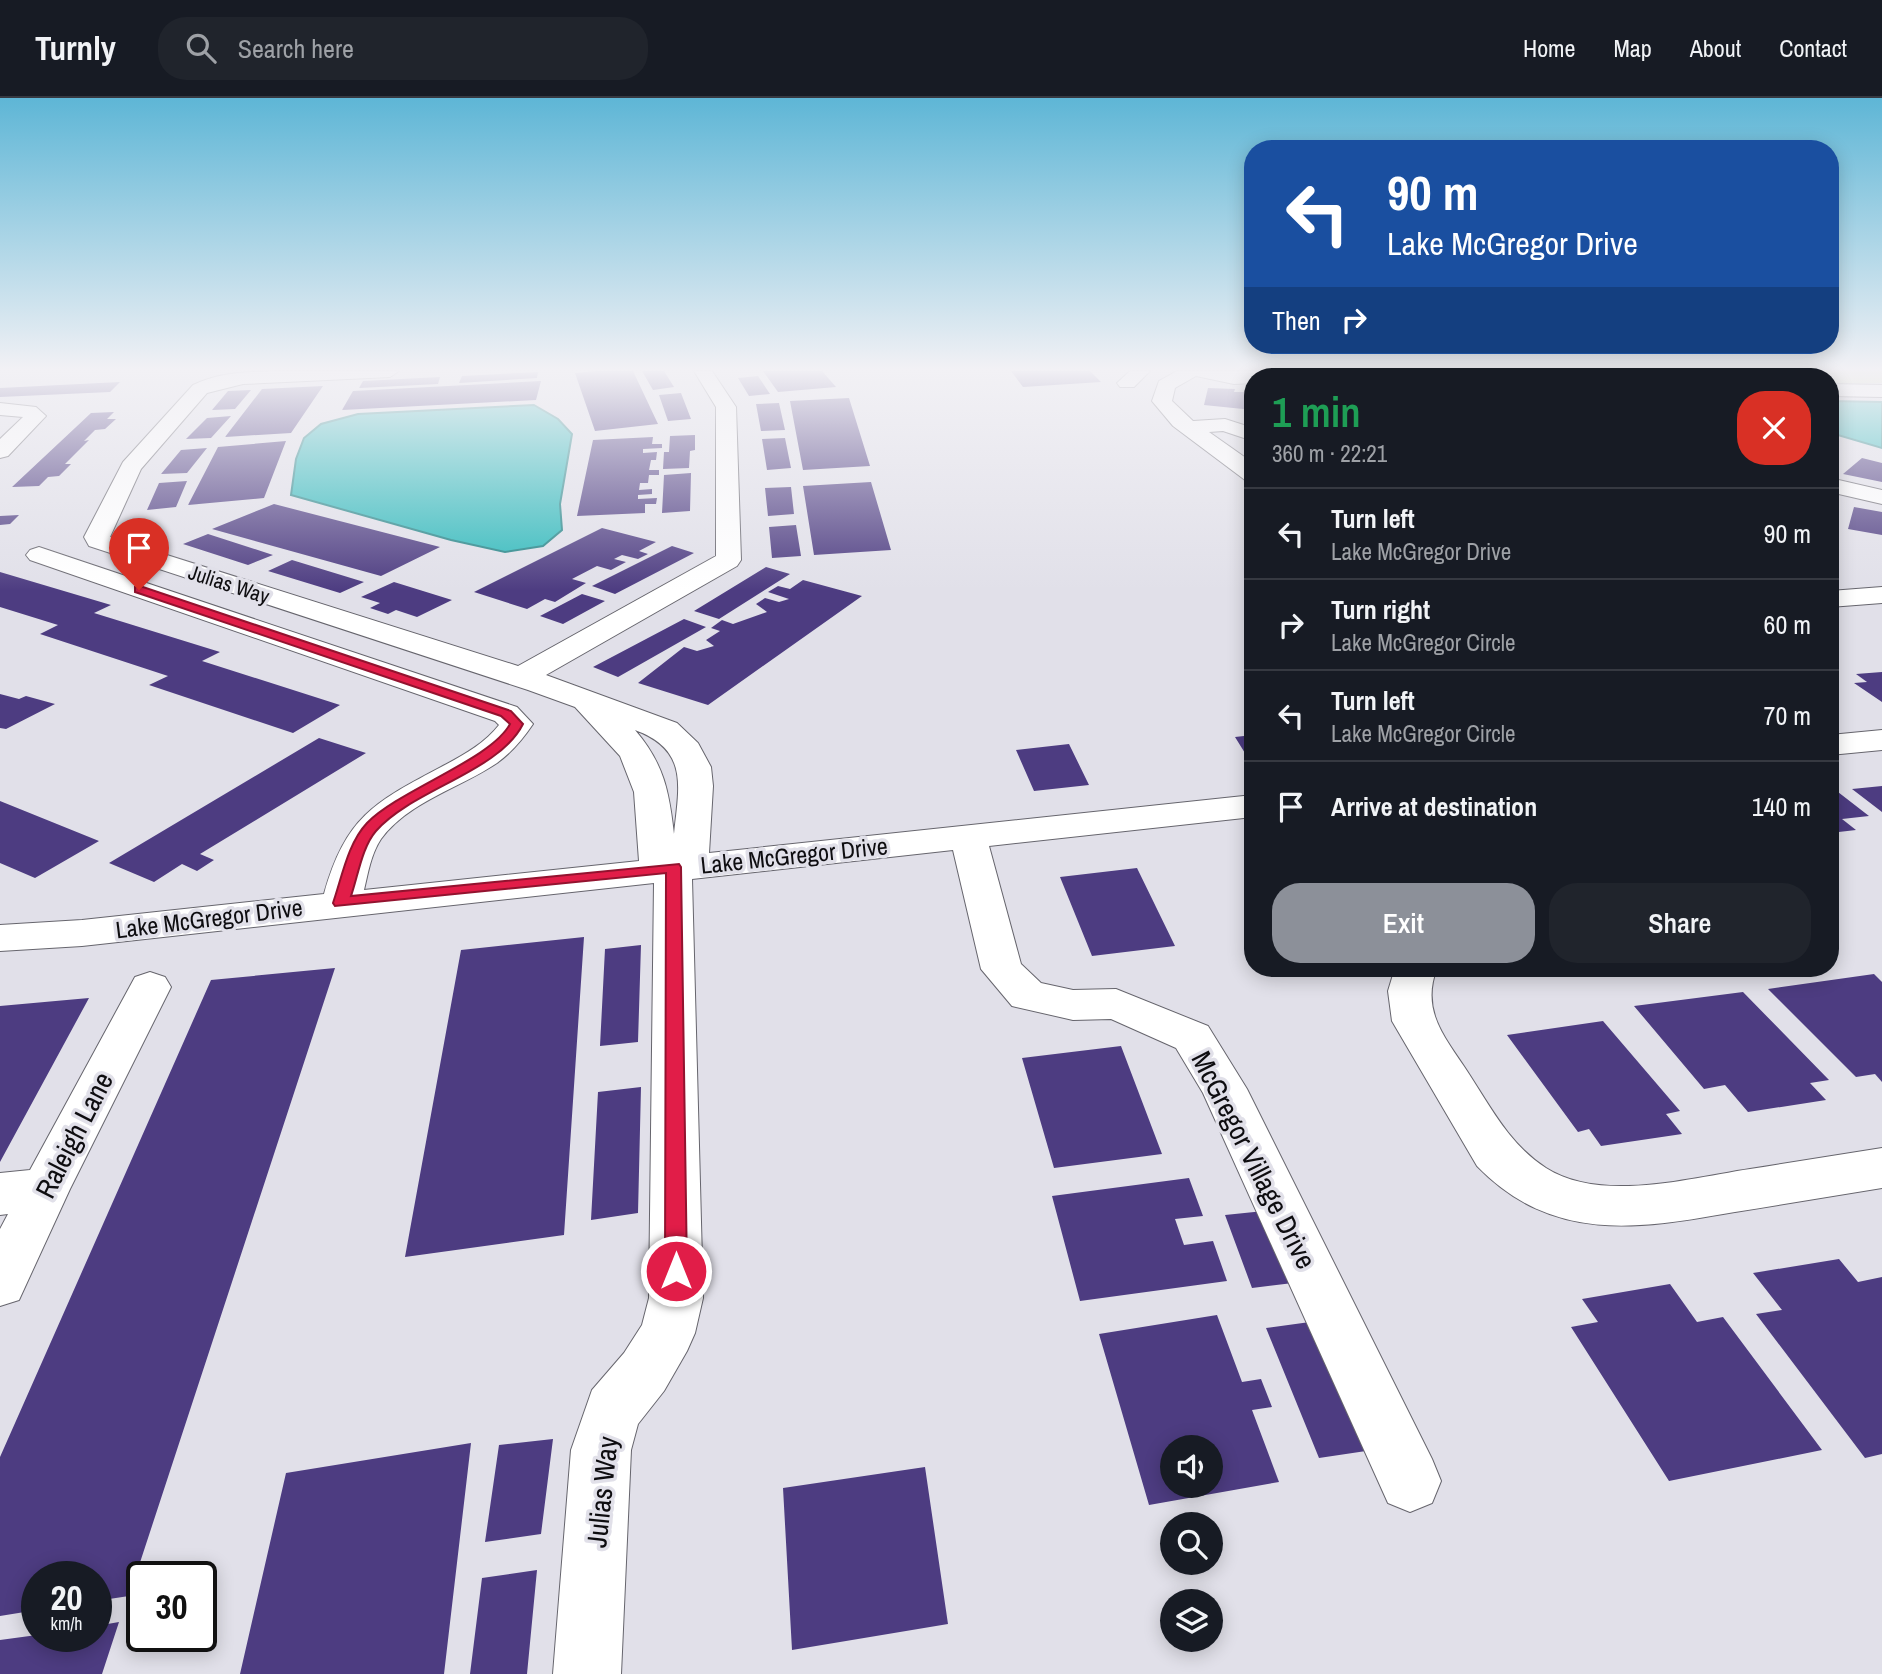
<!DOCTYPE html>
<html lang="en">
<head>
<meta charset="utf-8">
<style>
	body { margin:0; font-family:"Archivo Narrow",sans-serif; background:#20242c; color:#f1f3f6; height:100vh; display:flex; flex-direction:column; font-size:26px; white-space:nowrap }
	* { box-sizing:border-box; margin:0 }
	p { font-size:23px; color:#9ea1a6 }
	.icon { flex:none; width:38px; height:38px; fill:none; stroke:currentColor; stroke-width:2; stroke-linecap:round; stroke-linejoin:round }
	.map { position:relative; flex:1; overflow:hidden }
	.details { position:absolute; left:1244px; top:270px; width:595px; height:609px; display:flex; flex-direction:column; background:#171b24; border-radius:28px; box-shadow:0 4px 18px #0003 }
	.details>* { flex:none }
	.banner { position:absolute; left:1244px; top:42px; width:595px; height:214px; border-radius:28px; box-shadow:0 4px 18px #0003; background:#1a4fa0; color:#fff; overflow:hidden }
	.controls { position:absolute; left:1160px; top:1337px; display:grid; gap:14px }
	.controls a { display:grid; place-items:center; width:63px; height:63px; border-radius:50%; background:#171b24; box-shadow:0 4px 18px #0003; font-size:35px }
	.speed { position:absolute; left:21px; top:1463px; display:flex; gap:14px; font-size:35px; font-weight:700; text-align:center }
	.speed>* { display:grid; place-content:center; width:91px; height:91px; border-radius:50%; background:#171b24; box-shadow:0 4px 18px #0003; line-height:1 }
	.speed small { font-size:18px; font-weight:400 }
	.speed .limit { border:4px solid #111; border-radius:10px; background:#fff; color:#111 }
	.pin { position:absolute; display:grid; place-items:center; width:60px; height:60px; color:#fff; margin:-72px -30px; border-radius:50% 50% 50% 0; rotate:-45deg; box-shadow:0 0 7px #0007 }
	.pin .icon { rotate:45deg }
	.me { position:absolute; width:77px; margin:-38px; rotate:0deg; stroke-linejoin:round; filter:drop-shadow(0 0 5px #0008) }
	.turn { display:flex; align-items:center; gap:24px; height:147px; padding:0 28px; font-size:32px }
	.turn .icon { width:91px; height:91px; stroke-width:2.5 }
	.turn b { display:block; font-size:49px; line-height:60px }
	.then { display:flex; align-items:center; height:66px; padding:0 28px; background:#0003; gap:14px; font-size:26px }
	.round { display:grid; place-items:center; flex:none; width:74px; height:74px; border-radius:28px; background:#20242c }
	.head { display:flex; align-items:center; justify-content:space-between; height:119px; padding:0 28px }
	h1 { font-size:42px; font-weight:600; line-height:52px; color:#1e9e55 }
	.cta { display:flex; gap:14px; margin-top:auto; padding:14px 28px }
	.cta a { flex:1; height:80px; border-radius:28px; background:#8c9099; color:#fff; font-size:28px; font-weight:600; line-height:80px; text-align:center }
	.cta a+a { background:#20242c; color:#f1f3f6 }
	ul { padding:0; list-style:none }
	li { display:flex; align-items:center; gap:21px; height:91px; padding:0 28px; border-top:2px solid #363941 }
	li div { flex:1 }
	li b { display:block; font-size:26px }
	li em { font-style:normal }
	header { display:flex; align-items:center; gap:42px; box-sizing:border-box; height:98px; padding:0 35px; background:#171b24; border-bottom:2px solid #363941 }
	header strong { font-size:33px }
	nav { display:flex; gap:38px; margin-inline-start:auto; font-size:24px }
	.search { width:490px; height:63px; background:#20242c; display:flex; align-items:center; gap:18px; box-sizing:border-box; padding:0 24px; border-radius:28px; color:#9ea1a6; font-size:26px }
	.map>svg:first-child { display:block }
</style>
</head>
<body>
<header>
<strong>Turnly</strong>
<div class="search"><svg class="icon" aria-label="search" viewBox="0 0 24 24"><circle cx="10" cy="10" r="6"/><path d="M15 15l6 6"/></svg>Search here</div>
<nav><a>Home</a><a>Map</a><a>About</a><a>Contact</a></nav>
</header>
<div class="map">
<svg width="1882" height="1576" viewBox="0 0 1882 1576">
	<rect width="100%" height="100%" fill="#e1e0e9"/>
	<path fill="#cfd8a3" d="M 1735,273 L 1882,273 L 1882,285 L 1831,286 L 1830,278 L 1742,278 Z"/>
	<path fill="#2fb9bb" stroke="#258588" stroke-width="2" d="M 1830,303 L 1882,304 L 1882,350 L 1831,335 Z
		M 534,307 L 558,321 L 572,336 L 560,406 L 562,432 L 543,448 L 505,454 L 451,442 L 291,397 L 296,361 L 304,340 L 321,326 L 358,316 Z"/>
	<path fill="#4d3c81" fill-rule="evenodd" d="M 597,273 L 633,273 L 658,326 L 595,333 L 575,275 Z
		M 642,273 L 664,273 L 674,289 L 653,292 Z
		M 763,273 L 822,273 L 836,289 L 778,294 Z
		M 1011,273 L 1090,273 L 1101,284 L 1023,289 Z
		M 538,274 L 537,280 L 459,285 L 462,278 Z
		M 758,278 L 770,296 L 749,298 L 738,280 Z
		M 440,279 L 438,286 L 359,290 L 363,283 Z
		M 541,283 L 536,302 L 342,312 L 353,293 Z
		M 120,284 L 110,294 L 0,299 L 0,290 Z
		M 323,288 L 291,335 L 225,339 L 262,291 Z
		M 1208,290 L 1235,291 L 1234,294 L 1253,294 L 1253,312 L 1204,307 Z
		M 251,292 L 235,311 L 212,312 L 228,293 Z
		M 681,295 L 691,321 L 668,323 L 659,297 Z
		M 849,300 L 870,368 L 803,372 L 790,303 Z
		M 779,305 L 785,332 L 761,333 L 756,306 Z
		M 114,314 L 107,321 L 116,321 L 105,331 L 95,332 L 84,343 L 89,342 L 65,366 L 71,366 L 59,378 L 48,379 L 39,388 L 12,389 L 91,315 Z
		M 231,318 L 211,340 L 186,341 L 207,320 Z
		M 695,337 L 695,352 L 690,353 L 689,370 L 663,371 L 664,354 L 669,354 L 670,338 Z
		M 653,339 L 652,346 L 662,346 L 662,350 L 643,351 L 643,355 L 657,354 L 656,362 L 651,362 L 649,372 L 659,372 L 659,377 L 649,377 L 648,385 L 640,385 L 639,392 L 652,391 L 652,396 L 638,397 L 638,401 L 657,400 L 656,406 L 645,406 L 645,415 L 577,418 L 593,342 Z
		M 785,340 L 791,370 L 767,372 L 762,341 Z
		M 286,343 L 264,400 L 188,407 L 218,349 Z
		M 207,350 L 187,375 L 161,376 L 181,352 Z
		M 1862,360 L 1882,365 L 1882,384 L 1843,376 Z
		M 691,375 L 690,413 L 662,415 L 664,377 Z
		M 187,383 L 176,409 L 147,412 L 159,385 Z
		M 871,384 L 891,452 L 814,457 L 803,388 Z
		M 791,389 L 794,416 L 768,418 L 765,390 Z
		M 274,406 L 440,449 L 381,478 L 212,431 Z
		M 1854,409 L 1882,414 L 1882,437 L 1848,431 Z
		M 19,417 L 10,426 L 0,427 L 0,418 Z
		M 796,427 L 801,458 L 772,460 L 769,429 Z
		M 602,430 L 656,444 L 639,453 L 648,456 L 638,461 L 622,457 L 614,461 L 626,464 L 611,472 L 597,468 L 572,481 L 586,485 L 555,504 L 545,501 L 527,511 L 474,494 Z
		M 208,436 L 273,457 L 248,467 L 183,446 Z
		M 672,448 L 694,455 L 615,496 L 592,488 Z
		M 292,462 L 364,484 L 340,495 L 268,473 Z
		M 766,469 L 790,476 L 719,521 L 694,513 Z
		M 0,474 L 111,507 L 94,515 L 220,554 L 202,563 L 340,607 L 293,635 L 149,587 L 168,578 L 40,536 L 58,527 L 0,509 Z
		M 803,482 L 862,498 L 708,607 L 638,585 L 684,549 L 697,553 L 714,548 L 706,542 L 720,533 L 711,530 L 722,522 L 733,526 L 767,514 L 756,506 L 765,500 L 779,504 L 789,501 L 768,494 L 778,488 L 790,491 Z
		M 394,484 L 452,502 L 417,519 L 396,512 L 388,516 L 370,510 L 380,505 L 361,499 Z
		M 582,496 L 605,503 L 563,526 L 540,518 Z
		M 684,521 L 706,529 L 618,579 L 593,569 Z
		M 1882,574 L 1882,604 L 1854,585 L 1867,584 L 1856,576 Z
		M 0,596 L 19,601 L 26,598 L 55,606 L 6,631 L 0,630 Z
		M 1253,637 L 1253,668 L 1235,639 Z
		M 319,640 L 366,655 L 200,756 L 214,762 L 197,773 L 182,766 L 154,784 L 109,765 Z
		M 1069,646 L 1089,687 L 1034,693 L 1016,652 Z
		M 1882,688 L 1882,714 L 1852,691 Z
		M 1830,694 L 1838,694 L 1869,718 L 1842,721 L 1856,732 L 1830,735 Z
		M 0,703 L 99,743 L 35,780 L 0,765 Z
		M 1137,770 L 1175,848 L 1092,858 L 1060,779 Z
		M 584,839 L 564,1137 L 405,1159 L 461,852 Z
		M 641,847 L 638,944 L 600,948 L 605,851 Z
		M 335,870 L 129,1498 L 96,1503 L 96,1479 L 37,1479 L 37,1512 L 0,1518 L 0,1359 L 211,882 Z
		M 1874,876 L 1882,884 L 1882,984 L 1875,976 L 1856,979 L 1768,891 Z
		M 1743,894 L 1829,982 L 1810,985 L 1826,1002 L 1748,1014 L 1725,987 L 1704,991 L 1634,908 Z
		M 89,900 L 0,1064 L 0,908 Z
		M 1603,923 L 1680,1013 L 1666,1016 L 1682,1036 L 1601,1048 L 1589,1031 L 1578,1034 L 1507,937 Z
		M 1121,948 L 1162,1056 L 1054,1070 L 1022,960 Z
		M 641,989 L 638,1115 L 591,1122 L 598,994 Z
		M 1189,1080 L 1203,1118 L 1175,1121 L 1184,1147 L 1213,1143 L 1227,1183 L 1080,1203 L 1052,1098 Z
		M 1264,1113 L 1293,1185 L 1252,1190 L 1225,1117 Z
		M 1839,1161 L 1858,1184 L 1882,1179 L 1882,1356 L 1865,1360 L 1756,1216 L 1782,1212 L 1753,1175 Z
		M 1670,1186 L 1697,1224 L 1723,1219 L 1822,1352 L 1669,1383 L 1571,1229 L 1598,1224 L 1582,1201 Z
		M 1217,1217 L 1242,1284 L 1261,1281 L 1272,1309 L 1252,1312 L 1279,1384 L 1149,1407 L 1099,1236 ZM 1172,1349 L 1211,1349 L 1211,1388 L 1172,1388 Z
		M 1310,1224 L 1366,1353 L 1319,1360 L 1266,1230 Z
		M 553,1341 L 541,1436 L 485,1444 L 499,1347 Z
		M 471,1345 L 444,1576 L 240,1576 L 286,1375 Z
		M 925,1369 L 948,1526 L 792,1552 L 783,1390 Z
		M 537,1472 L 527,1576 L 470,1576 L 482,1480 Z
		M 119,1524 L 102,1576 L 0,1576 L 0,1542 L 37,1537 L 96,1538 L 96,1528 Z"/>
	<g fill="none" stroke-linecap="round" stroke-linejoin="round">
		<g stroke="#66656d" stroke-width="2">
			<path id="minor" d="M 277,273 L 399,273 L 390,279 L 243,286 L 207,295 L 141,371 L 110,439 L 518,568 L 716,458 L 716,309 L 694,273 L 712,273 L 736,309 L 741,462 L 737,468 L 546,577 L 677,625 L 698,645 L 711,669 L 713,688 L 709,755 L 1253,697 L 1253,719 L 989,748 L 1021,866 L 1041,885 L 1073,892 L 1116,891 L 1208,928 L 1247,991 L 1432,1361 L 1441,1383 L 1432,1405 L 1410,1414 L 1388,1405 L 1203,995 L 1176,950 L 1111,921 L 1073,922 L 1012,908 L 981,871 L 953,752 L 692,781 L 703,1200 L 695,1235 L 687,1253 L 664,1293 L 638,1326 L 631,1352 L 621,1576 L 553,1576 L 571,1352 L 592,1292 L 624,1255 L 642,1227 L 649,1200 L 654,785 L 82,848 L 0,853 L 0,827 L 82,822 L 324,796 C 346,718 375,704 443,668 C 464,657 485,645 499,627 L 495,623 L 30,462 L 26,457 L 30,452 L 39,449 L 517,609 L 533,626 C 523,641 512,654 497,665 C 460,690 408,704 381,741 C 371,756 368,775 364,792 L 639,763 L 634,694 L 620,658 L 575,609 L 528,592 L 89,448 L 84,439 L 123,364 L 193,287 C 219,274 249,274 277,273 ZM 635,632 C 689,652 679,688 674,736 C 669,693 664,666 635,632 Z
				M 1130,273 L 1150,273 L 1134,289 L 1120,289 L 1117,285 Z
				M 1177,273 L 1371,273 L 1364,278 L 1253,278 L 1253,285 L 1234,286 L 1196,278 L 1175,290 L 1172,303 L 1193,323 L 1225,321 L 1253,330 L 1253,343 L 1223,333 L 1209,334 L 1253,365 L 1253,384 L 1245,382 L 1173,328 L 1152,303 L 1159,283 Z
				M 1611,273 L 1660,273 L 1668,278 L 1618,278 Z
				M 1830,286 L 1882,287 L 1882,299 L 1830,298 Z
				M 0,305 L 36,309 L 46,318 L 8,358 L 0,360 L 0,341 L 23,319 L 0,317 Z
				M 1830,380 L 1882,392 L 1882,406 L 1830,394 Z
				M 1882,489 L 1882,505 L 1830,509 L 1830,493 Z
				M 1882,632 L 1882,652 L 1830,657 L 1830,637 Z
				M 1395,870 L 1437,870 C 1420,914 1446,940 1469,976 C 1491,1010 1510,1047 1546,1070 C 1601,1105 1690,1080 1750,1071 C 1794,1064 1838,1057 1882,1050 L 1882,1090 C 1833,1098 1784,1106 1735,1114 C 1638,1131 1553,1146 1477,1068 L 1392,923 L 1388,893 Z
				M 150,874 L 165,879 L 171,889 L 70,1091 L 19,1202 L 0,1208 L 0,1131 L 8,1116 L 0,1117 L 0,1075 L 30,1072 L 135,879 Z"/>
		</g>
		<use href="#minor" fill="#fff" fill-rule="evenodd"/>
	</g>
	<linearGradient id="sky" x2="0" y2="1"><stop stop-color="#5eb6d6"/><stop offset="0.55" stop-color="#f2f1f5"/><stop offset="1" stop-color="#f2f1f5" stop-opacity="0"/></linearGradient>
	<rect width="1882" height="493" fill="url(#sky)"/>
	<path fill="#e11d48" stroke="#92132f" stroke-width="2" d="M 135,489 L 143,489 L 511,613 L 523,626 C 499,674 413,691 376,733 C 362,749 358,778 351,798 L 679,766 L 681,769 L 687,1173 L 683,1180 L 676,1183 L 668,1180 L 665,1173 L 666,775 L 335,808 L 333,805 C 342,779 348,745 367,725 C 399,692 492,661 510,626 L 501,618 L 135,494 Z"/>
	<g text-anchor="middle" dominant-baseline="central" stroke-width="7" stroke-linejoin="round" paint-order="stroke">
		<g font-size="21" fill="#0e0d10" stroke="#e1e0e9">
			<text transform="translate(229 486) rotate(18)">Julias Way</text>
		</g>
		<g font-size="24" fill="#0e0d10" stroke="#e1e0e9">
			<text transform="translate(794 757) rotate(-6)">Lake McGregor Drive</text>
			<text transform="translate(209 820) rotate(-7)">Lake McGregor Drive</text>
		</g>
		<g font-size="28" fill="#0e0d10" stroke="#e1e0e9">
			<text transform="translate(74 1037) rotate(-63)">Raleigh Lane</text>
			<text transform="translate(1254 1062) rotate(63)">McGregor Village Drive</text>
			<text transform="translate(602 1394) rotate(-84)">Julias Way</text>
		</g>
	</g>
</svg>
<div class="controls">
<a><svg class="icon" aria-label="sound" viewBox="0 0 24 24"><path d="M4 9h4l5-4v14l-5-4H4zM17 9q2 3 0 6"/></svg></a>
<a><svg class="icon" aria-label="search" viewBox="0 0 24 24"><circle cx="10" cy="10" r="6"/><path d="M15 15l6 6"/></svg></a>
<a><svg class="icon" aria-label="layers" viewBox="0 0 24 24"><path d="M12 4l9 5-9 5-9-5zM3 14l9 5 9-5"/></svg></a>
</div>
<div class="speed"><div>20<small>km/h</small></div><div class="limit">30</div></div>
<div class="pin" style="left:139px;top:492px;background:#d93025"><svg class="icon" aria-label="arrive" viewBox="0 0 24 24"><path d="M6 21V4h12l-3 4 3 4H6"/></svg></div>
<svg class="me" style="left:676px;top:1173px" viewBox="-20 -20 40 40"><circle r="17" fill="#e11d48" stroke="#fff" stroke-width="3"/><path d="M0-11L8 9 0 5-8 9z" fill="#fff"/></svg>
<div class="banner">
<div class="turn"><svg class="icon" aria-label="left" viewBox="0 0 24 24"><path d="M17 20v-9H6M10 6l-5 5 5 5"/></svg><div><b>90 m</b>Lake McGregor Drive</div></div>
<div class="then">Then<svg class="icon" aria-label="right" viewBox="0 0 24 24"><path d="M7 20v-9h11M14 6l5 5-5 5"/></svg></div>
</div>
<section class="details">
<div class="head"><div><h1>1 min</h1><p>360 m · 22:21</p></div><a class="round" style="background:#d93025;color:#fff"><svg class="icon" aria-label="close" viewBox="0 0 24 24"><path d="M6 6l12 12M18 6L6 18"/></svg></a></div>
<ul>
<li><svg class="icon" aria-label="left" viewBox="0 0 24 24"><path d="M17 20v-9H6M10 6l-5 5 5 5"/></svg><div><b>Turn left</b><p>Lake McGregor Drive</p></div><em>90 m</em></li>
<li><svg class="icon" aria-label="right" viewBox="0 0 24 24"><path d="M7 20v-9h11M14 6l5 5-5 5"/></svg><div><b>Turn right</b><p>Lake McGregor Circle</p></div><em>60 m</em></li>
<li><svg class="icon" aria-label="left" viewBox="0 0 24 24"><path d="M17 20v-9H6M10 6l-5 5 5 5"/></svg><div><b>Turn left</b><p>Lake McGregor Circle</p></div><em>70 m</em></li>
<li><svg class="icon" aria-label="arrive" viewBox="0 0 24 24"><path d="M6 21V4h12l-3 4 3 4H6"/></svg><div><b>Arrive at destination</b></div><em>140 m</em></li>
</ul>
<div class="cta"><a>Exit</a><a>Share</a></div>
</section>
</div>
</body>
</html>
